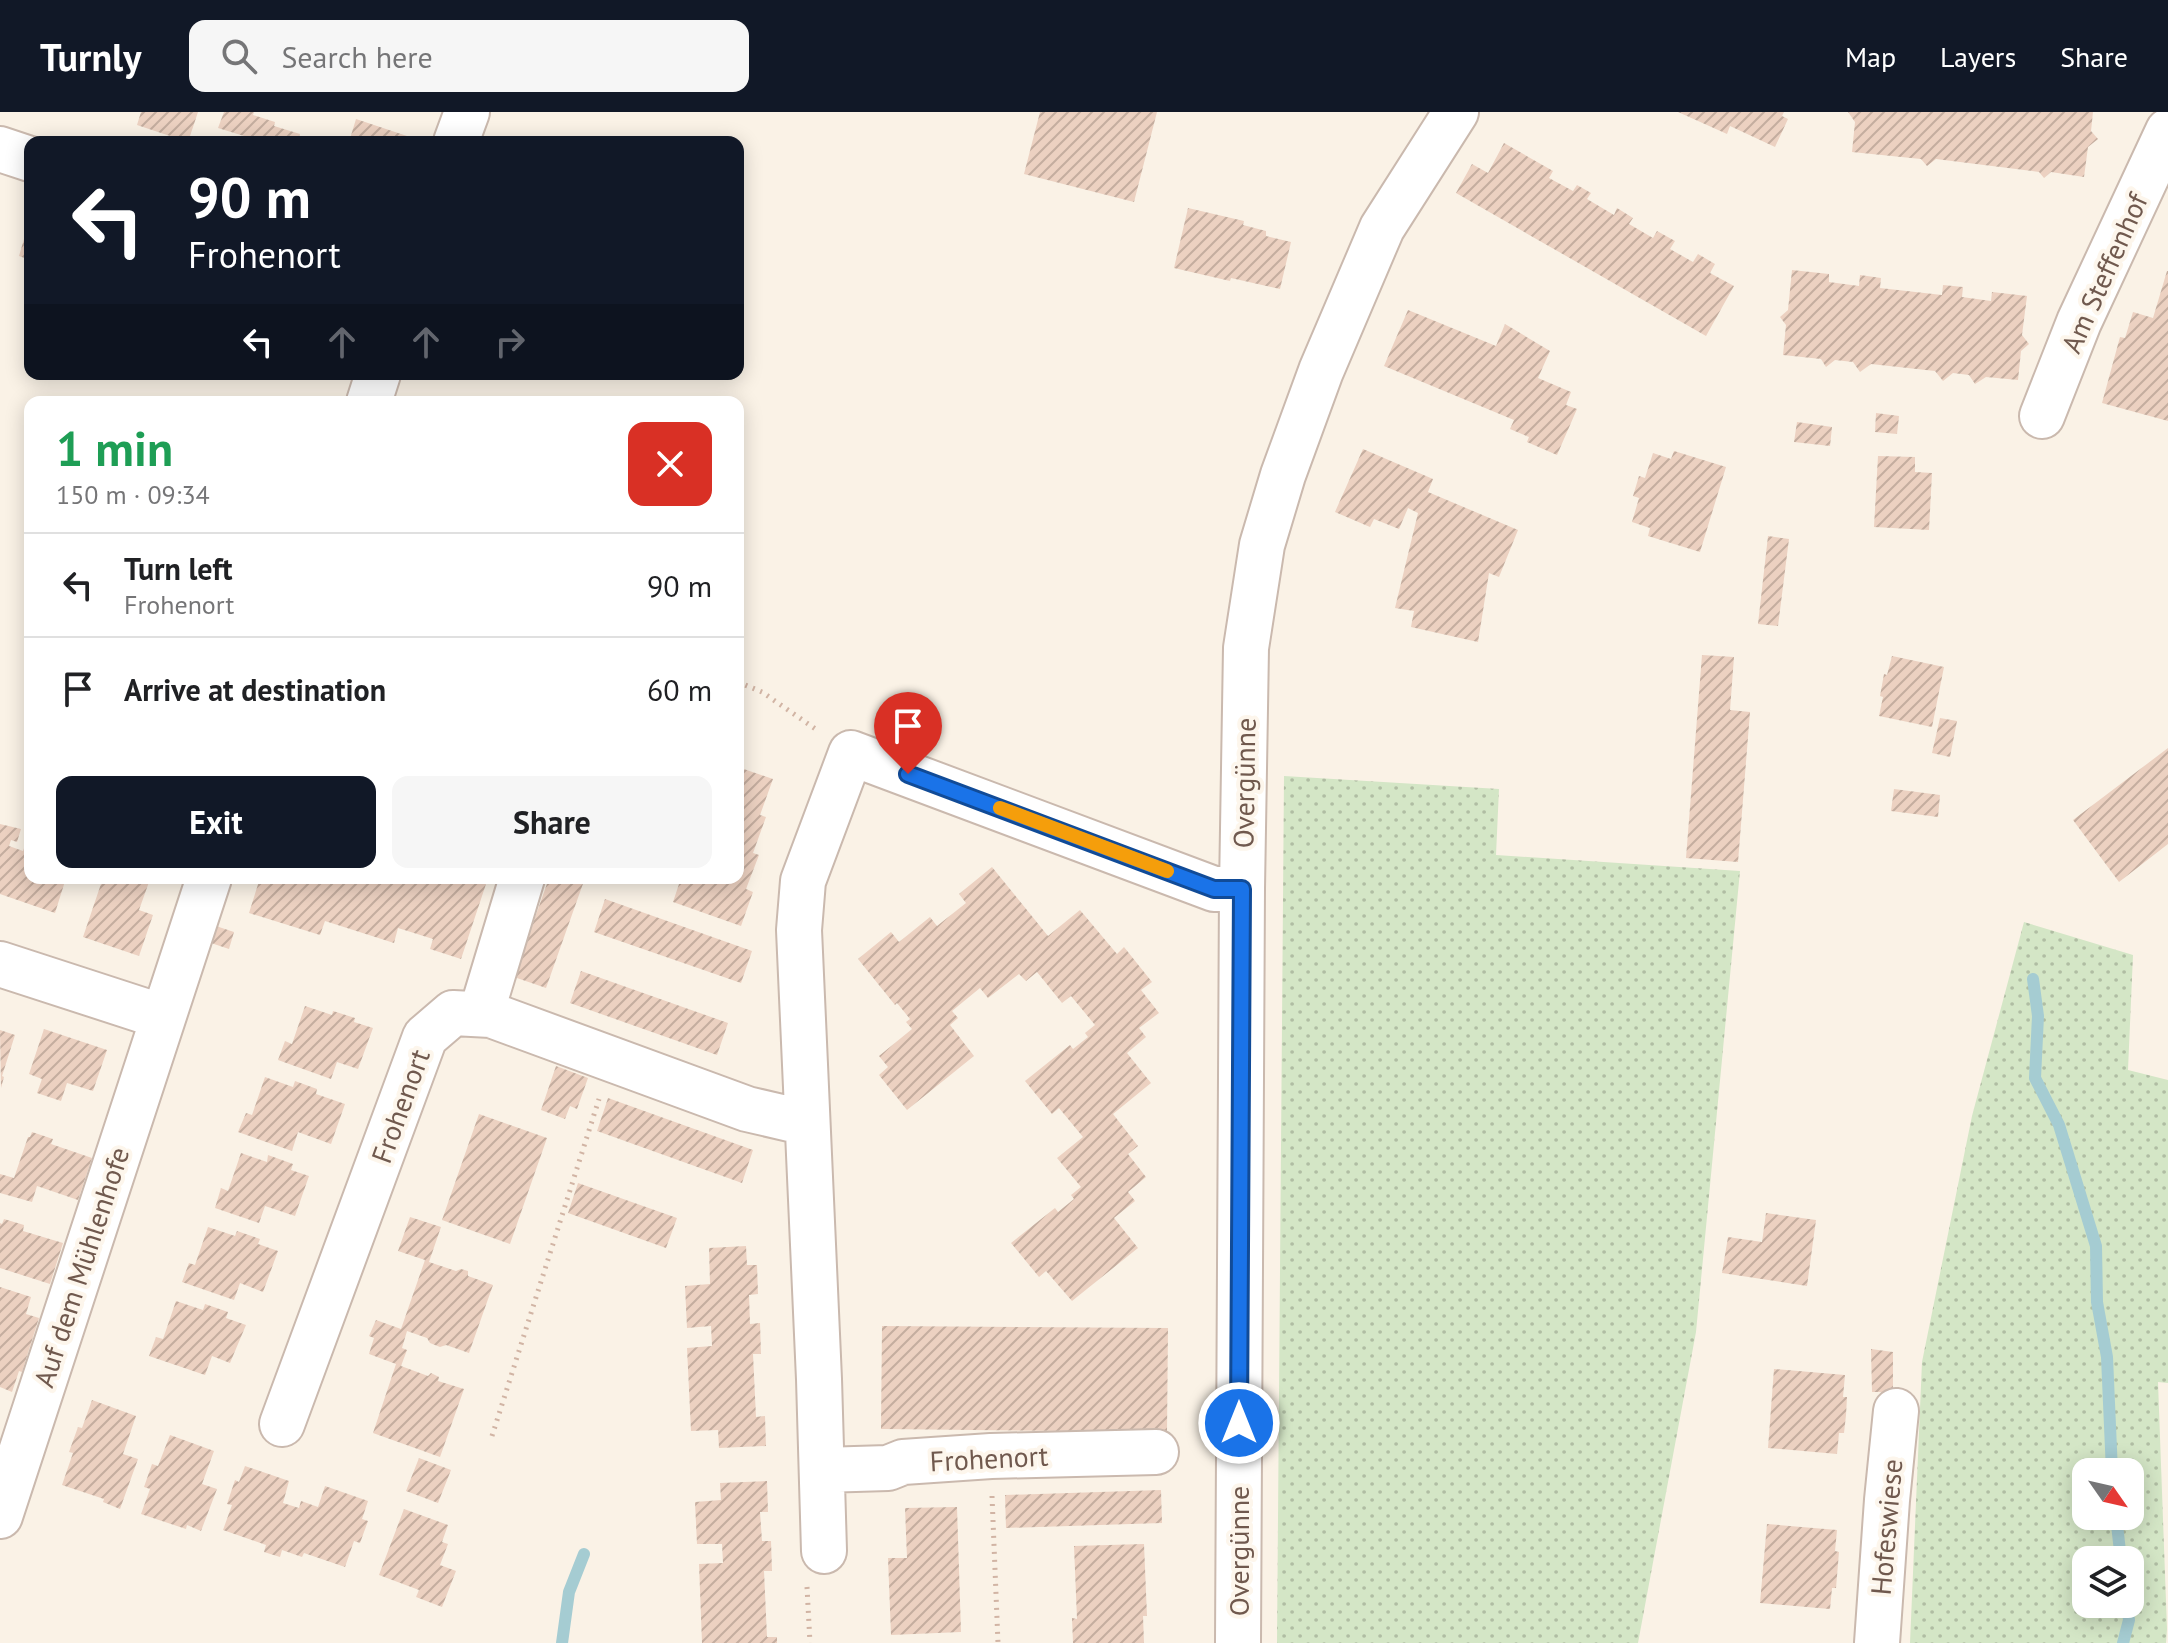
<!DOCTYPE html>
<html lang="en">
<head>
<meta charset="utf-8">
<style>
	body { margin:0; font-family:"PT Sans",sans-serif; background:#f6f6f6; color:#202124; height:100vh; display:flex; flex-direction:column; font-size:30px; white-space:nowrap }
	* { box-sizing:border-box; margin:0 }
	p { font-size:26px; color:#757577 }
	.icon { flex:none; width:44px; height:44px; fill:none; stroke:currentColor; stroke-width:2; stroke-linecap:round; stroke-linejoin:round }
	.map { position:relative; flex:1; overflow:hidden }
	.details { position:absolute; left:24px; top:284px; width:720px; height:488px; display:flex; flex-direction:column; background:#fff; border-radius:16px; box-shadow:0 4px 20px #0003 }
	.details>* { flex:none }
	.hud { position:absolute; left:24px; top:24px; width:720px; height:244px; border-radius:16px; box-shadow:0 4px 20px #0003; background:#111827; color:#fff; overflow:hidden }
	.needle { width:52px; rotate:124deg }
	.fabs { position:absolute; left:2072px; top:1346px; display:grid; gap:16px }
	.fabs a { display:grid; place-items:center; width:72px; height:72px; border-radius:16px; background:#fff; box-shadow:0 4px 20px #0003; font-size:40px }
	.pin { position:absolute; display:grid; place-items:center; width:68px; height:68px; color:#fff; margin:-82px -34px; border-radius:50% 50% 50% 0; rotate:-45deg; box-shadow:0 0 8px #0007 }
	.pin .icon { rotate:45deg }
	.me { position:absolute; width:88px; margin:-44px; rotate:0deg; stroke-linejoin:round; filter:drop-shadow(0 0 6px #0008) }
	.turn { display:flex; align-items:center; gap:28px; height:168px; padding:0 32px; font-size:36px }
	.turn .icon { width:104px; height:104px; stroke-width:2.5 }
	.turn b { display:block; font-size:56px; line-height:68px }
	.lanes { display:flex; align-items:center; height:76px; padding:0 32px; background:#0003; justify-content:center; gap:40px; direction:ltr }
	.lanes .off { opacity:.35 }
	.round { display:grid; place-items:center; flex:none; width:84px; height:84px; border-radius:16px; background:#f6f6f6 }
	.headline { display:flex; align-items:center; justify-content:space-between; height:136px; padding:0 32px }
	h1 { font-size:48px; font-weight:700; line-height:60px; color:#1e9e55 }
	.primary-button { display:flex; gap:16px; margin-top:auto; padding:16px 32px }
	.primary-button a { flex:1; height:92px; border-radius:16px; background:#111827; color:#fff; font-size:32px; font-weight:700; line-height:92px; text-align:center }
	.primary-button a+a { background:#f6f6f6; color:#202124 }
	ul { padding:0; list-style:none }
	li { display:flex; align-items:center; gap:24px; height:104px; padding:0 32px; border-top:2px solid #e0e0e0 }
	li div { flex:1 }
	li b { display:block; font-size:30px }
	li em { font-style:normal }
	header { display:flex; align-items:center; gap:48px; box-sizing:border-box; height:112px; padding:0 40px; background:#111827; color:#fff }
	header strong { font-size:38px }
	nav { display:flex; gap:44px; margin-inline-start:auto; font-size:28px }
	.search { width:560px; height:72px; background:#f6f6f6; display:flex; align-items:center; gap:20px; box-sizing:border-box; padding:0 28px; border-radius:16px; color:#757577; font-size:30px }
	.map>svg:first-child { display:block }
</style>
</head>
<body>
<header>
<strong>Turnly</strong>
<div class="search"><svg class="icon" aria-label="search" viewBox="0 0 24 24"><circle cx="10" cy="10" r="6"/><path d="M15 15l6 6"/></svg>Search here</div>
<nav><a>Map</a><a>Layers</a><a>Share</a></nav>
</header>
<div class="map">
<svg width="2168" height="1531" viewBox="0 0 2168 1531">
	<defs>
		<pattern id="grass-dots" width="8" height="8" patternUnits="userSpaceOnUse" patternTransform="scale(2)"><rect width="8" height="8" fill="#d4e6c6"/><path d="M2 2h.1M6 6h.1" fill="none" stroke="#b0bda3" stroke-width="1.8" stroke-linecap="round"/></pattern>
		<pattern id="building-hatch" width="6" height="6" patternUnits="userSpaceOnUse" patternTransform="scale(2)"><rect width="6" height="6" fill="#ecd1c1"/><path d="M-1 1l2-2M0 6l6-6M5 7l2-2" fill="none" stroke="#c4ad9f"/></pattern>
	</defs>
	<rect width="100%" height="100%" fill="#faf2e6"/>
	<path fill="url(#grass-dots)" fill-rule="evenodd" d="M 1284,664 L 1499,677 L 1496,743 L 1740,759 L 1696,1220 L 1638,1531 L 1277,1531 Z
		M 2024,810 L 2133,843 L 2128,958 L 2168,968 L 2168,1271 L 2158,1270 L 2167,1517 L 2166,1531 L 1910,1531 L 1922,1250 L 1972,1004 ZM 2086,1360 L 2130,1360 L 2130,1404 L 2086,1404 ZM 2086,1448 L 2130,1448 L 2130,1492 L 2086,1492 Z"/>
	<g fill="none" stroke-linecap="round" stroke-linejoin="round">
		<path stroke="#a5ccd2" stroke-width="12" d="M 2033,867 L 2038,904 L 2035,966 L 2059,1013 L 2096,1134 L 2097,1190 L 2107,1245 L 2112,1360
			M 2116,1404 L 2121,1448
			M 562,1531 L 569,1480 L 584,1442
			M 2123,1531 L 2129,1508 L 2127,1492"/>
	</g>
	<path fill="url(#building-hatch)" d="M 141,0 L 198,0 L 188,30 L 137,13 Z
		M 224,0 L 254,0 L 253,3 L 275,10 L 274,14 L 300,22 L 297,30 L 242,30 L 244,24 L 218,16 Z
		M 1040,0 L 1157,0 L 1134,90 L 1024,62 Z
		M 1678,0 L 1784,0 L 1782,4 L 1788,7 L 1775,35 L 1730,14 L 1727,22 Z
		M 1848,0 L 2093,0 L 2091,19 L 2098,27 L 2088,35 L 2084,65 L 2051,60 L 2044,66 L 2039,60 L 1936,47 L 1927,54 L 1921,47 L 1852,40 L 1855,10 Z
		M 356,7 L 407,24 L 405,30 L 349,30 Z
		M 1504,31 L 1553,59 L 1549,66 L 1573,79 L 1577,73 L 1591,81 L 1587,87 L 1614,103 L 1617,96 L 1633,106 L 1629,112 L 1653,126 L 1657,119 L 1675,129 L 1670,137 L 1693,150 L 1698,142 L 1715,152 L 1710,161 L 1734,174 L 1706,224 L 1456,81 L 1472,52 L 1488,61 Z
		M 1188,96 L 1244,109 L 1243,113 L 1266,119 L 1266,124 L 1291,130 L 1280,177 L 1231,166 L 1230,169 L 1174,156 Z
		M 29,110 L 30,110 L 30,148 L 19,144 Z
		M 1792,158 L 1829,162 L 1829,170 L 1859,174 L 1860,163 L 1881,166 L 1880,176 L 1942,183 L 1943,173 L 1963,175 L 1962,185 L 1991,189 L 1992,180 L 2027,184 L 2022,223 L 2029,232 L 2021,239 L 2018,268 L 1986,265 L 1975,272 L 1969,263 L 1953,261 L 1943,269 L 1935,259 L 1871,252 L 1860,260 L 1853,250 L 1835,248 L 1826,255 L 1821,247 L 1783,243 L 1786,213 L 1780,205 L 1788,198 Z
		M 2167,159 L 2168,159 L 2168,309 L 2102,291 L 2120,225 L 2125,226 L 2133,200 L 2153,206 Z
		M 1408,198 L 1496,234 L 1505,212 L 1550,239 L 1538,266 L 1571,280 L 1566,293 L 1577,297 L 1557,343 L 1527,330 L 1529,325 L 1510,317 L 1514,308 L 1384,254 Z
		M 1876,301 L 1899,304 L 1897,322 L 1875,320 Z
		M 1797,310 L 1832,315 L 1830,334 L 1794,330 Z
		M 1363,337 L 1433,367 L 1428,380 L 1518,418 L 1499,465 L 1489,461 L 1478,530 L 1411,515 L 1414,499 L 1395,496 L 1418,401 L 1408,396 L 1399,417 L 1374,407 L 1370,415 L 1335,400 Z
		M 1674,339 L 1726,355 L 1700,440 L 1648,424 L 1650,416 L 1632,410 L 1639,386 L 1633,384 L 1639,364 L 1645,366 L 1653,341 L 1671,347 Z
		M 1878,344 L 1915,345 L 1915,360 L 1932,361 L 1929,418 L 1874,415 Z
		M 1768,424 L 1789,427 L 1778,514 L 1758,512 Z
		M 1702,543 L 1734,545 L 1730,598 L 1750,600 L 1738,750 L 1686,746 Z
		M 1892,544 L 1944,555 L 1932,615 L 1879,604 L 1883,585 L 1880,584 L 1884,562 L 1887,563 Z
		M 1940,606 L 1957,609 L 1950,645 L 1932,641 Z
		M 2168,636 L 2168,732 L 2119,770 L 2073,708 Z
		M 738,655 L 773,667 L 760,703 L 766,705 L 753,741 L 759,743 L 746,777 L 753,780 L 741,814 L 673,790 L 681,766 L 738,766 Z
		M 1894,677 L 1940,683 L 1938,705 L 1891,699 Z
		M 0,712 L 21,717 L 17,730 L 11,728 L 9,734 L 23,739 L 30,720 L 30,766 L 66,766 L 55,801 L 0,782 Z
		M 992,755 L 1048,824 L 1080,798 L 1117,842 L 1124,835 L 1152,870 L 1141,878 L 1159,901 L 1139,916 L 1146,925 L 1127,941 L 1151,971 L 1113,1002 L 1138,1034 L 1128,1042 L 1146,1065 L 1128,1080 L 1135,1089 L 1114,1106 L 1138,1136 L 1072,1189 L 1046,1159 L 1039,1165 L 1011,1131 L 1055,1096 L 1058,1100 L 1074,1087 L 1071,1083 L 1081,1075 L 1057,1046 L 1083,1025 L 1059,996 L 1052,1002 L 1025,969 L 1070,933 L 1073,937 L 1088,925 L 1085,921 L 1095,913 L 1071,884 L 1062,891 L 1037,860 L 1026,869 L 1019,862 L 988,886 L 980,876 L 952,899 L 958,906 L 950,913 L 974,944 L 907,998 L 879,963 L 888,955 L 879,944 L 912,917 L 906,910 L 910,907 L 897,891 L 895,893 L 858,847 L 891,820 L 899,830 L 930,805 L 937,814 L 966,791 L 959,782 Z
		M 103,766 L 138,766 L 149,770 L 139,798 L 153,803 L 139,844 L 83,825 Z
		M 260,766 L 488,766 L 461,847 L 430,837 L 433,827 L 398,816 L 394,831 L 325,809 L 320,823 L 249,801 Z
		M 549,766 L 585,766 L 546,876 L 514,865 Z
		M 605,787 L 752,839 L 741,871 L 594,820 Z
		M 216,814 L 234,820 L 229,837 L 211,831 Z
		M 581,859 L 728,911 L 717,943 L 570,891 Z
		M 305,894 L 332,903 L 333,899 L 355,906 L 354,910 L 373,916 L 358,957 L 337,950 L 331,967 L 278,948 L 285,929 L 292,932 Z
		M 44,917 L 107,938 L 93,979 L 67,971 L 61,989 L 37,981 L 42,967 L 29,962 Z
		M 0,918 L 15,923 L 2,964 L 4,965 L 1,976 Z
		M 556,954 L 588,966 L 577,997 L 570,994 L 565,1007 L 541,998 Z
		M 265,965 L 293,975 L 295,969 L 317,977 L 316,982 L 345,992 L 331,1032 L 298,1020 L 292,1039 L 238,1020 L 246,1001 L 252,1003 Z
		M 608,986 L 753,1038 L 742,1071 L 597,1019 Z
		M 479,1002 L 547,1026 L 510,1132 L 442,1108 Z
		M 32,1020 L 53,1027 L 51,1032 L 92,1046 L 78,1088 L 37,1074 L 32,1090 L 0,1081 L 0,1062 L 14,1066 L 28,1025 L 30,1025 Z
		M 241,1041 L 267,1050 L 268,1043 L 293,1052 L 291,1058 L 309,1064 L 295,1104 L 265,1094 L 259,1111 L 215,1096 L 221,1076 L 228,1079 Z
		M 578,1071 L 677,1106 L 666,1136 L 568,1101 Z
		M 1766,1101 L 1816,1108 L 1807,1174 L 1722,1161 L 1728,1125 L 1762,1130 Z
		M 410,1105 L 441,1115 L 429,1150 L 456,1159 L 461,1157 L 468,1159 L 468,1164 L 493,1173 L 469,1241 L 446,1233 L 440,1235 L 430,1231 L 427,1226 L 407,1219 L 402,1236 L 407,1238 L 401,1254 L 428,1264 L 431,1261 L 439,1265 L 438,1269 L 464,1277 L 440,1345 L 373,1321 L 396,1252 L 369,1242 L 374,1226 L 369,1224 L 376,1208 L 401,1217 L 425,1148 L 398,1139 Z
		M 4,1107 L 24,1113 L 23,1119 L 63,1131 L 50,1172 L 0,1156 L 0,1111 L 2,1112 Z
		M 208,1115 L 235,1124 L 237,1119 L 260,1127 L 258,1132 L 278,1139 L 263,1180 L 240,1171 L 234,1188 L 182,1170 L 189,1151 L 195,1153 Z
		M 746,1134 L 747,1153 L 757,1153 L 758,1182 L 749,1183 L 750,1212 L 760,1211 L 761,1242 L 753,1242 L 756,1305 L 765,1304 L 766,1334 L 719,1336 L 718,1318 L 691,1319 L 687,1236 L 712,1234 L 711,1214 L 687,1216 L 685,1174 L 710,1172 L 709,1136 Z
		M 0,1175 L 31,1185 L 26,1202 L 39,1206 L 22,1260 L 19,1259 L 12,1280 L 0,1275 Z
		M 176,1189 L 203,1198 L 205,1192 L 228,1200 L 226,1206 L 246,1213 L 230,1251 L 212,1244 L 205,1263 L 149,1244 L 156,1225 L 163,1227 Z
		M 882,1214 L 1168,1216 L 1167,1320 L 881,1317 Z
		M 1871,1237 L 1893,1240 L 1893,1280 L 1872,1280 Z
		M 1774,1257 L 1845,1263 L 1843,1285 L 1847,1285 L 1846,1303 L 1844,1321 L 1839,1321 L 1837,1342 L 1768,1336 Z
		M 92,1288 L 136,1304 L 123,1342 L 138,1347 L 120,1397 L 103,1390 L 104,1387 L 62,1373 L 73,1341 L 69,1340 L 78,1315 L 82,1316 Z
		M 170,1323 L 214,1339 L 202,1372 L 217,1377 L 201,1419 L 187,1413 L 186,1417 L 141,1402 L 150,1377 L 144,1375 L 152,1352 L 158,1354 Z
		M 419,1346 L 451,1358 L 438,1391 L 406,1379 Z
		M 245,1354 L 289,1369 L 283,1391 L 299,1396 L 301,1389 L 318,1395 L 325,1374 L 368,1389 L 362,1407 L 368,1409 L 360,1431 L 354,1429 L 345,1455 L 304,1441 L 302,1445 L 282,1438 L 280,1445 L 264,1440 L 266,1433 L 223,1418 L 232,1393 L 227,1392 L 235,1368 L 239,1370 Z
		M 767,1369 L 768,1400 L 760,1400 L 762,1429 L 771,1429 L 772,1459 L 764,1459 L 767,1525 L 777,1525 L 777,1531 L 702,1531 L 699,1452 L 723,1451 L 722,1432 L 697,1432 L 695,1390 L 721,1388 L 720,1371 Z
		M 1161,1378 L 1162,1411 L 1006,1416 L 1005,1383 Z
		M 957,1395 L 961,1520 L 891,1523 L 888,1446 L 907,1446 L 905,1396 Z
		M 404,1397 L 448,1413 L 442,1430 L 448,1432 L 440,1453 L 456,1459 L 442,1495 L 416,1485 L 419,1478 L 379,1463 Z
		M 1767,1412 L 1837,1418 L 1835,1439 L 1839,1440 L 1836,1476 L 1832,1476 L 1830,1497 L 1760,1491 Z
		M 1144,1432 L 1147,1504 L 1143,1504 L 1144,1531 L 1073,1531 L 1072,1506 L 1077,1507 L 1074,1434 Z"/>
	<g fill="none" stroke-linecap="round" stroke-linejoin="round">
		<g stroke="#cab9ae" stroke-width="48">
			<path id="minor" d="M 456,30 L 467,0
				M 0,37 L 30,47
				M 369,290 L 378,262
				M 2042,304 L 2079,210 L 2168,19
				M 0,852 L 163,905
				M 481,902 L 522,766
				M 282,1312 L 425,925 L 453,901 L 491,903 L 747,997 L 807,1011
				M 822,1358 L 888,1356 L 903,1350 L 991,1344 L 1156,1340
				M 0,1404 L 209,766
				M 824,1439 L 819,1267 L 799,818 L 803,769 L 851,641 L 1214,777 L 1242,777
				M 1238,1531 L 1242,777 L 1246,536 L 1262,433 L 1283,363 L 1321,259 L 1382,116 L 1456,0
				M 1877,1531 L 1887,1388 L 1896,1299"/>
		</g>
		<path stroke="#d1b4a4" stroke-width="5" stroke-dasharray="2 6" stroke-linecap="butt" d="M 738,570 L 762,580 L 817,618
			M 492,1324 L 599,987
			M 992,1384 L 998,1531
			M 807,1475 L 810,1531"/>
		<use href="#minor" stroke="#fff" stroke-width="44"/>
	</g>
	<g fill="none" stroke-linecap="round" stroke-linejoin="round">
		<g stroke="#114b97" stroke-width="20">
			<path id="route" d="M 908,662 L 1214,777 L 1242,777 L 1239,1311"/>
		</g>
		<use href="#route" stroke="#1a73e8" stroke-width="14"/>
		<path stroke="#f59e0b" stroke-width="14" d="M 1000,696 L 1167,759"/>
	</g>
	<g text-anchor="middle" dominant-baseline="central" stroke-width="8" stroke-linejoin="round" paint-order="stroke">
		<g font-size="28" fill="#70594e" stroke="#fdf6ec">
			<text transform="translate(2104 161) rotate(-66)">Am Steffenhof</text>
			<text transform="translate(1244 671) rotate(-89)">Overgünne</text>
			<text transform="translate(400 994) rotate(-70)">Frohenort</text>
			<text transform="translate(81 1155) rotate(-72)">Auf dem Mühlenhofe</text>
			<text transform="translate(989 1346) rotate(-3)">Frohenort</text>
			<text transform="translate(1886 1415) rotate(-85)">Hofeswiese</text>
			<text transform="translate(1238 1439) rotate(-90)">Overgünne</text>
		</g>
	</g>
</svg>
<div class="fabs">
<a><svg class="needle" viewBox="-14 -14 28 28"><path d="M0-13l5 13h-10z" fill="#e53935"/><path d="M0 13l5-13h-10z" fill="#757577"/></svg></a>
<a><svg class="icon" aria-label="layers" viewBox="0 0 24 24"><path d="M12 4l9 5-9 5-9-5zM3 14l9 5 9-5"/></svg></a>
</div>
<div class="pin" style="left:908px;top:662px;background:#d93025"><svg class="icon" aria-label="arrive" viewBox="0 0 24 24"><path d="M6 21V4h12l-3 4 3 4H6"/></svg></div>
<svg class="me" style="left:1239px;top:1311px" viewBox="-20 -20 40 40"><circle r="17" fill="#1a73e8" stroke="#fff" stroke-width="3"/><path d="M0-11L8 9 0 5-8 9z" fill="#fff"/></svg>
<div class="hud">
<div class="turn"><svg class="icon" aria-label="left" viewBox="0 0 24 24"><path d="M17 20v-9H6M10 6l-5 5 5 5"/></svg><div><b>90 m</b>Frohenort</div></div>
<div class="lanes"><svg class="icon" aria-label="left" viewBox="0 0 24 24"><path d="M17 20v-9H6M10 6l-5 5 5 5"/></svg><svg class="icon off" aria-label="ahead" viewBox="0 0 24 24"><path d="M12 20V5M6 11l6-6 6 6"/></svg><svg class="icon off" aria-label="ahead" viewBox="0 0 24 24"><path d="M12 20V5M6 11l6-6 6 6"/></svg><svg class="icon off" aria-label="right" viewBox="0 0 24 24"><path d="M7 20v-9h11M14 6l5 5-5 5"/></svg></div>
</div>
<section class="details">
<div class="headline"><div><h1>1 min</h1><p>150 m · 09:34</p></div><a class="round" style="background:#d93025;color:#fff"><svg class="icon" aria-label="close" viewBox="0 0 24 24"><path d="M6 6l12 12M18 6L6 18"/></svg></a></div>
<ul>
<li><svg class="icon" aria-label="left" viewBox="0 0 24 24"><path d="M17 20v-9H6M10 6l-5 5 5 5"/></svg><div><b>Turn left</b><p>Frohenort</p></div><em>90 m</em></li>
<li><svg class="icon" aria-label="arrive" viewBox="0 0 24 24"><path d="M6 21V4h12l-3 4 3 4H6"/></svg><div><b>Arrive at destination</b></div><em>60 m</em></li>
</ul>
<div class="primary-button"><a>Exit</a><a>Share</a></div>
</section>
</div>
</body>
</html>
